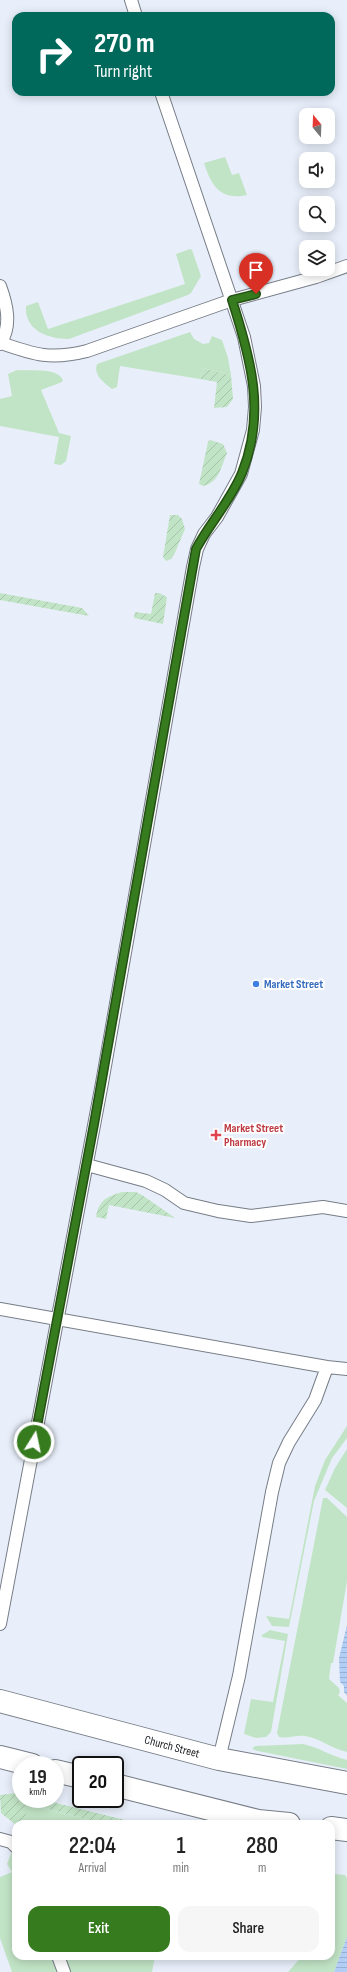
<!DOCTYPE html>
<html lang="en">
<head>
<meta charset="utf-8">
<style>
	body { margin:0; font-family:"Sofia Sans Condensed",sans-serif; background:#f6f6f6; color:#222; height:100vh; display:flex; flex-direction:column; font-size:15px; white-space:nowrap }
	* { box-sizing:border-box; margin:0 }
	p { font-size:13px; color:#767676 }
	.icon { flex:none; width:22px; height:22px; fill:none; stroke:currentColor; stroke-width:2; stroke-linecap:round; stroke-linejoin:round }
	.map { position:relative; flex:1; overflow:hidden }
	.drawer { position:absolute; left:12px; top:1820px; width:323px; height:140px; display:flex; flex-direction:column; background:#fff; border-radius:12px; box-shadow:0 2px 10px #0003 }
	.drawer>* { flex:none }
	.hud { position:absolute; left:12px; top:12px; width:323px; height:84px; border-radius:12px; box-shadow:0 2px 10px #0003; background:#00695c; color:#fff; overflow:hidden }
	.needle { width:26px; rotate:341deg }
	.tools { position:absolute; left:299px; top:108px; display:grid; gap:8px }
	.tools a { display:grid; place-items:center; width:36px; height:36px; border-radius:8px; background:#fff; box-shadow:0 2px 10px #0003; font-size:20px }
	.speed { position:absolute; left:12px; top:1756px; display:flex; gap:8px; font-size:20px; font-weight:700; text-align:center }
	.speed>* { display:grid; place-content:center; width:52px; height:52px; border-radius:50%; background:#fff; box-shadow:0 2px 10px #0003; line-height:1 }
	.speed small { font-size:10px; font-weight:400 }
	.speed .limit { border:2px solid #111; border-radius:6px; background:#fff; color:#111 }
	.pin { position:absolute; display:grid; place-items:center; width:34px; height:34px; color:#fff; margin:-41px -17px; border-radius:50% 50% 50% 0; rotate:-45deg; box-shadow:0 0 4px #0007 }
	.pin .icon { rotate:45deg }
	.me { position:absolute; width:44px; margin:-22px; rotate:10deg; stroke-linejoin:round; filter:drop-shadow(0 0 3px #0008) }
	.turn { display:flex; align-items:center; gap:14px; height:84px; padding:0 16px; font-size:18px }
	.turn .icon { width:52px; height:52px; stroke-width:2.5 }
	.turn b { display:block; font-size:28px; line-height:34px }
	.eta { display:flex; justify-content:space-evenly; align-items:center; height:68px; text-align:center }
	.eta b { font-size:24px; font-weight:600; line-height:28px }
	.cta { display:flex; gap:8px; margin-top:auto; padding:8px 16px }
	.cta a { flex:1; height:46px; border-radius:12px; background:#367b1e; color:#fff; font-size:16px; font-weight:600; line-height:46px; text-align:center }
	.cta a+a { background:#f6f6f6; color:#222 }
	.map>svg:first-child { display:block }
</style>
</head>
<body>
<div class="map">
<svg width="347" height="1972" viewBox="0 0 347 1972">
	<defs>
		<pattern id="garden-furrows" width="10" height="10" patternUnits="userSpaceOnUse"><rect width="10" height="10" fill="#c2e4c6"/><path d="M-1 1l2-2M0 10L10 0M9 11l2-2" fill="none" stroke="#a6c3aa"/></pattern>
		<pattern id="water-rules" width="6" height="5" patternUnits="userSpaceOnUse"><rect width="6" height="5" fill="#b2cef4"/><path d="M0 2.5h6" fill="none" stroke="#98b0d1"/></pattern>
	</defs>
	<rect width="100%" height="100%" fill="#e8effa"/>
	<path fill="#c2e4c6" d="M 225,157 L 232,175 L 239,173 L 247,195 C 220,201 211,185 204,163 Z
		M 190,249 L 192,250 L 201,276 L 191,293 L 188,295 L 69,339 C 49,339 24,331 26,306 L 38,302 L 48,329 L 185,284 L 176,254 Z
		M 190,332 L 194,339 L 203,344 L 209,343 L 212,336 L 222,340 L 228,358 L 231,375 L 203,368 L 200,379 L 120,366 L 117,387 L 112,389 C 103,382 93,375 97,364 Z
		M 17,370 C 30,371 57,367 63,380 L 62,382 L 41,390 L 59,433 L 71,436 L 66,461 L 61,465 L 54,464 L 59,437 L 0,426 L 0,399 L 12,396 L 8,374 Z
		M 347,1426 L 347,1438 L 332,1458 L 314,1501 L 289,1627 L 272,1626 L 266,1616 L 289,1619 L 315,1486 L 325,1460 Z
		M 347,1449 L 347,1508 L 325,1490 L 335,1468 Z
		M 323,1498 L 327,1498 L 347,1517 L 347,1581 L 333,1663 L 331,1663 L 329,1679 L 339,1688 L 340,1692 L 338,1695 L 347,1703 L 347,1752 C 332,1749 320,1738 305,1736 C 296,1735 287,1739 279,1737 L 277,1733 Z
		M 270,1630 L 288,1634 L 271,1732 L 266,1737 L 256,1738 L 244,1734 L 251,1699 L 273,1702 L 285,1641 L 262,1637 L 262,1635 Z
		M 303,1744 C 318,1747 331,1756 347,1760 L 347,1769 L 258,1751 L 252,1749 L 255,1746 Z
		M 28,1804 L 104,1824 L 23,1824 Z
		M 16,1841 L 16,1956 L 155,1956 L 152,1972 L 12,1972 L 0,1938 L 0,1877 L 12,1872 L 7,1864 Z
		M 335,1874 L 345,1875 L 347,1878 L 347,1937 L 334,1972 L 288,1972 L 302,1956 L 331,1956 L 331,1895 Z"/>
	<path fill="url(#garden-furrows)" d="M 203,368 L 231,375 L 233,399 L 227,407 L 214,408 L 217,382 L 200,379 Z
		M 210,440 L 223,444 L 227,453 C 221,467 219,483 203,486 L 199,484 L 208,442 Z
		M 170,515 L 178,515 L 182,519 L 185,529 L 174,555 L 171,559 L 166,561 L 163,557 Z
		M 0,593 L 82,608 L 89,616 L 0,600 Z
		M 155,593 L 159,593 L 167,597 L 163,624 L 134,618 L 135,612 L 151,614 Z
		M 122,1192 L 136,1192 L 142,1195 L 175,1218 L 109,1205 L 106,1219 L 96,1217 C 99,1200 106,1197 122,1192 Z
		M 16,1793 L 21,1794 L 21,1799 L 40,1799 L 141,1824 L 104,1824 L 29,1804 L 23,1824 L 16,1825 L 1,1813 L 0,1795 Z"/>
	<path fill="url(#water-rules)" d="M 347,1625 L 347,1696 L 344,1692 L 344,1686 L 340,1682 L 339,1658 Z
		M 347,1937 L 347,1972 L 334,1972 Z"/>
	<g fill="none" stroke-linecap="round" stroke-linejoin="round">
		<g stroke="#777d87" stroke-width="14">
			<path id="service" d="M 131,0 L 136,16
				M 0,286 C 7,305 12,326 0,344
				M 1,343 C 35,355 51,360 87,351 L 232,300 L 316,277 L 347,266
				M 87,1165 L 146,1181 L 165,1190 L 184,1203 L 218,1211 L 251,1216 L 323,1207 L 347,1211
				M 0,1309 L 327,1367
				M 0,1624 L 102,1083 L 193,567 L 197,549 L 204,534 L 217,517 L 241,474 L 253,430 L 255,407 L 254,386 L 244,337 L 161,92
				M 219,1759 L 239,1676 L 272,1492 L 279,1463 L 289,1442 L 315,1400 L 327,1367 L 347,1369
				M 0,1839 L 11,1842 L 16,1847
				M 58,1956 L 64,1972"/>
		</g>
		<g stroke="#777d87" stroke-width="24">
			<path id="tertiary" d="M 0,1701 L 219,1759 L 347,1783
				M 0,1757 L 32,1765
				M 55,1771 L 81,1777
				M 115,1785 L 258,1821 L 289,1824
				M 331,1828 L 347,1830"/>
		</g>
		<use href="#service" stroke="#fff" stroke-width="12"/>
		<use href="#tertiary" stroke="#fff" stroke-width="22"/>
	</g>
	<g fill="none" stroke-linecap="round" stroke-linejoin="round">
		<g stroke="#235014" stroke-width="10">
			<path id="route" d="M 34,1442 L 94,1124 L 196,549 C 210,523 231,500 242,473 C 266,413 251,359 232,300 L 256,294"/>
		</g>
		<use href="#route" stroke="#367b1e" stroke-width="7"/>
	</g>
	<circle fill="#3f7fe0" stroke="#fff" stroke-width="1.5" cx="256" cy="984" r="4"/>
	<path fill="#e0444e" stroke="#fff" stroke-width="1.5" d="M214 1129h4v4h4v4h-4v4h-4v-4h-4v-4h4z"/>
	<g text-anchor="middle" dominant-baseline="central" stroke-width="4" stroke-linejoin="round" paint-order="stroke">
		<g font-size="12" font-weight="bold" fill="#366cbe" stroke="#fff" text-anchor="start">
			<text x="264" y="984">Market Street</text>
		</g>
		<g font-size="12" font-weight="bold" fill="#be3a42" stroke="#fff" text-anchor="start">
			<text x="224" y="1128">Market Street<tspan x="224" dy="14">Pharmacy</tspan></text>
		</g>
		<g font-size="12" fill="#181b1e" stroke="#fff">
			<text transform="translate(172 1747) rotate(15)">Church Street</text>
		</g>
	</g>
</svg>
<div class="tools">
<a><svg class="needle" viewBox="-14 -14 28 28"><path d="M0-13l5 13h-10z" fill="#e53935"/><path d="M0 13l5-13h-10z" fill="#767676"/></svg></a>
<a><svg class="icon" aria-label="sound" viewBox="0 0 24 24"><path d="M4 9h4l5-4v14l-5-4H4zM17 9q2 3 0 6"/></svg></a>
<a><svg class="icon" aria-label="search" viewBox="0 0 24 24"><circle cx="10" cy="10" r="6"/><path d="M15 15l6 6"/></svg></a>
<a><svg class="icon" aria-label="layers" viewBox="0 0 24 24"><path d="M12 4l9 5-9 5-9-5zM3 14l9 5 9-5"/></svg></a>
</div>
<div class="speed"><div>19<small>km/h</small></div><div class="limit">20</div></div>
<div class="pin" style="left:256px;top:294px;background:#d93025"><svg class="icon" aria-label="arrive" viewBox="0 0 24 24"><path d="M6 21V4h12l-3 4 3 4H6"/></svg></div>
<svg class="me" style="left:34px;top:1442px" viewBox="-20 -20 40 40"><circle r="17" fill="#367b1e" stroke="#fff" stroke-width="3"/><path d="M0-11L8 9 0 5-8 9z" fill="#fff"/></svg>
<div class="hud">
<div class="turn"><svg class="icon" aria-label="right" viewBox="0 0 24 24"><path d="M7 20v-9h11M14 6l5 5-5 5"/></svg><div><b>270 m</b>Turn right</div></div>
</div>
<section class="drawer">
<div class="eta">
<div><b>22:04</b><p>Arrival</p></div>
<div><b>1</b><p>min</p></div>
<div><b>280</b><p>m</p></div>
</div>
<div class="cta"><a>Exit</a><a>Share</a></div>
</section>
</div>
</body>
</html>
